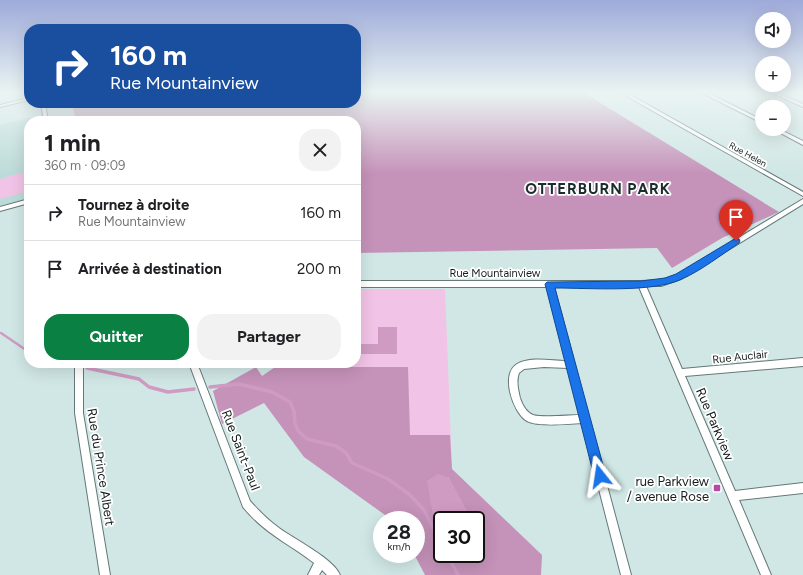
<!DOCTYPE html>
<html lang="fr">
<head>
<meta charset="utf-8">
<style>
	body { margin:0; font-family:Figtree,sans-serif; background:#f2f2f2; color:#202124; height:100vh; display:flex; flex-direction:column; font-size:15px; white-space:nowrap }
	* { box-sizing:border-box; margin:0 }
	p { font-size:13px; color:#757577 }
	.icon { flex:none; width:22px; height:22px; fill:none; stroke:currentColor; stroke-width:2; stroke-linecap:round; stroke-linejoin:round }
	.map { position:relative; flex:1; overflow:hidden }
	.drawer { position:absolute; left:24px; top:116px; width:337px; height:252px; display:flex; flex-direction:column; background:#fff; border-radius:16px; box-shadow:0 4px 16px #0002 }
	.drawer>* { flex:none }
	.banner { position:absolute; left:24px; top:24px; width:337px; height:84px; border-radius:16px; box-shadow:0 4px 16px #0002; background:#1a4fa0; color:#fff; overflow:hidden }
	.fabs { position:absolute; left:755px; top:12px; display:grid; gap:8px }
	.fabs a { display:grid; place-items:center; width:36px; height:36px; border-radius:50%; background:#fff; box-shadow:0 4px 16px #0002; font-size:20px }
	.speed { position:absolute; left:373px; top:511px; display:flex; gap:8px; font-size:20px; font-weight:700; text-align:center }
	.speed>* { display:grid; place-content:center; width:52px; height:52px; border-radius:50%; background:#fff; box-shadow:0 4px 16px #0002; line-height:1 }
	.speed small { font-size:10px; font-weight:400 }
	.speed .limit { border:2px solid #111; border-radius:6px; background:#fff; color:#111 }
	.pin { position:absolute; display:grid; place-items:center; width:34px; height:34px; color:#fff; margin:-41px -17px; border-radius:50% 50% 50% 0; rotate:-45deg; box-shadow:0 0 4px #0007 }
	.pin .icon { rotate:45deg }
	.me { position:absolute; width:44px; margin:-22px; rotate:345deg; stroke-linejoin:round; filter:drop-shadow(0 0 3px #0008) }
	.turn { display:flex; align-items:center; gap:14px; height:84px; padding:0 20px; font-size:18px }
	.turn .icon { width:52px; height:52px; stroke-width:2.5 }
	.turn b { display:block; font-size:28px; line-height:34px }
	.round { display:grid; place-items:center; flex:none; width:42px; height:42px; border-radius:16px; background:#f2f2f2 }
	.head { display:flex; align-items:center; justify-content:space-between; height:68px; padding:0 20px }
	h1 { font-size:24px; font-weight:700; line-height:30px }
	.action { display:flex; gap:8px; margin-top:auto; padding:8px 20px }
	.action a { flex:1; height:46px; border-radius:16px; background:#0b8043; color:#fff; font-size:16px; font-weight:700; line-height:46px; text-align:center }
	.action a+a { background:#f2f2f2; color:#202124 }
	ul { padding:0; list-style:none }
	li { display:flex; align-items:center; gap:12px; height:56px; padding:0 20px; border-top:1px solid #e0e0e0 }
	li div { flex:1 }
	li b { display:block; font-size:15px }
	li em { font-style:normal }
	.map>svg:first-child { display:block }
</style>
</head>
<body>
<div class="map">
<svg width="803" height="575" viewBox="0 0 803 575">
	<rect width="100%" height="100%" fill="#d0e7e5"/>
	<path fill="#bcdbd8" d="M 45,114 L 46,121 L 29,121 L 29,201 L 0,209 L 0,125 Z"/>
	<path fill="#f1c3e6" d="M 25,172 L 28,191 L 0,199 L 0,179 Z
		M 356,289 L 445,289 L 452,469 L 308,380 L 311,363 L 356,363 Z"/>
	<path fill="#c592b9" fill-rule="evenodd" d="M 356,93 L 584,93 L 779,212 L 722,238 L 672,268 L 657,248 L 356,253 L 356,121 L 76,121 L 72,103 L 356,103 Z
		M 281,363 L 313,363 L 313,367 L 408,367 L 410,435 L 450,435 L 452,469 L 542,555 L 541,575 L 425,575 L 414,554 L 416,554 L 416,520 L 392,520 L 304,457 L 264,403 L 222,424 L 213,391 L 256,367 L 262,376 ZM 448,477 L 469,516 L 468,520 L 476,520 L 476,554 L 442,554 L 442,528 L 434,521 Z"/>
	<path fill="#cf9bc3" d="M 378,327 L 397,327 L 397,354 L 359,354 L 360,344 L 378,344 Z
		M 438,474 L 448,477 L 470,516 L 468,520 L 442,520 L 442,528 L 434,521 L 427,481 Z"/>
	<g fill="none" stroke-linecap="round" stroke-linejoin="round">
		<path stroke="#cf9bc3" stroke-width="2.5" d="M 1,333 L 29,352
			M 43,363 L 54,366 L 72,364"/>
		<path stroke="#cf9bc3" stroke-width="3.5" d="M 87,368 L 139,379 L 149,387 L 168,392 L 194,389
			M 210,387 L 239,384 L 272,392 L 290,402 L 294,411 L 295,423 L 298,431 L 307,439 L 336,446 L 346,453 L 352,463 L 388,479 L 410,495 L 424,510 L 442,545
			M 447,554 L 458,575"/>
		<g stroke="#657977" stroke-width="2">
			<path id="street" d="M 621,93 L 627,93 L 803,192 L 803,196 Z
				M 702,93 L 708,93 L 762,120 L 762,123 Z
				M 772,93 L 778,93 L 803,104 L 803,107 Z
				M 29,98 L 29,100 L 0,107 L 0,105 Z
				M 41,103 L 45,103 L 48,121 L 44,121 Z
				M 773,129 L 779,129 L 803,141 L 803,145 Z
				M 29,199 L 29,203 L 0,211 L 0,207 Z
				M 803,199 L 803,204 L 681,279 L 661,286 L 646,286 L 682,369 L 803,358 L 803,366 L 685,376 L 735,491 L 803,483 L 803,493 L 739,500 L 771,575 L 761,575 L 639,287 L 554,287 L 631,575 L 621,575 L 582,423 C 568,424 538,427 527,421 C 513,413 500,374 517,364 C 531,356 552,361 566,361 L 547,287 L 356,287 L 356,281 L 641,281 L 661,280 L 677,275 ZM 544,367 L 568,368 L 580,415 C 568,415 544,418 533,415 C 526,412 522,404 520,398 C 518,389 516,381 519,373 L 524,369 Z
				M 75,363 L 83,363 L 83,413 L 110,575 L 100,575 L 75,413 Z
				M 189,363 L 197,363 L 250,501 C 259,511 268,520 279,528 C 294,539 334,559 340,575 L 327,575 L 322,570 L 319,575 L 308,575 L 314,563 C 288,543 264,533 243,507 Z"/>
		</g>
		<use href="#street" fill="#fff" fill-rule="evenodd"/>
	</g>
	<linearGradient id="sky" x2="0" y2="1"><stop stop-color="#9eaad9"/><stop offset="0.53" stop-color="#eaf4f3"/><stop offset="1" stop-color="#eaf4f3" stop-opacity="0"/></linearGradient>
	<rect width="803" height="174" fill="url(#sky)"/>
	<path fill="#1a73e8" stroke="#114b97" d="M 736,238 L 739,239 L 740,241 L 739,243 C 721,255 702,270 682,279 C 653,293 589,288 555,288 L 606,476 L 604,480 L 600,482 L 595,480 L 545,284 L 547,282 L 641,281 L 665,278 L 676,274 Z"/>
	<rect fill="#b848a5" stroke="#fff" stroke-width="1.5" x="713" y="484" width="8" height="8" rx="2"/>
	<g text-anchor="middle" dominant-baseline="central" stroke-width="3.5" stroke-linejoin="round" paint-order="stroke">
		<g font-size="9" fill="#151d1c" stroke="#fff">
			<text transform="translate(748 154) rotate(29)">Rue Helen</text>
		</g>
		<g font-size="11" fill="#151d1c" stroke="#fff">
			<text x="495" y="273">Rue Mountainview</text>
			<text transform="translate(740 357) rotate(-6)">Rue Auclair</text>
		</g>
		<g font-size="13" fill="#151d1c" stroke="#fff">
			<text transform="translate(715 424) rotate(67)">Rue Parkview</text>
			<text transform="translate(241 450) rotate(69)">Rue Saint-Paul</text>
			<text transform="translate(101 467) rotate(81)">Rue du Prince Albert</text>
		</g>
		<g font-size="13" fill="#151d1c" stroke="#fff" text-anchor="end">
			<text x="709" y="481">rue Parkview<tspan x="709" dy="15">/ avenue Rose</tspan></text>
		</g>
		<g font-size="15" font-weight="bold" letter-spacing="1" fill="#1b2d2c" stroke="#fff">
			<text x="598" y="189">OTTERBURN PARK</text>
		</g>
	</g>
</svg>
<div class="fabs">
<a><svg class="icon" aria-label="sound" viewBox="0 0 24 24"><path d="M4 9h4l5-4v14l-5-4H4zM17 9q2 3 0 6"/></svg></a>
<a>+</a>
<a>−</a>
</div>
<div class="speed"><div>28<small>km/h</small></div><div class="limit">30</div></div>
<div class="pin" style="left:736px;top:241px;background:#d93025"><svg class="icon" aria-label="arrive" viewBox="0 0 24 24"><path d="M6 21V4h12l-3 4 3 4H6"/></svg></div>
<svg class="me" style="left:600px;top:476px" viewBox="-20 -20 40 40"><path d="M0-17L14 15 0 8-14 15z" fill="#1a73e8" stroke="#fff" stroke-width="4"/></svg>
<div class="banner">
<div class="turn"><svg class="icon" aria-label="right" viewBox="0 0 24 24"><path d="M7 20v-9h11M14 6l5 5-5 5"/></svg><div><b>160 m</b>Rue Mountainview</div></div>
</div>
<section class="drawer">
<div class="head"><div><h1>1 min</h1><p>360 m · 09:09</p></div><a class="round"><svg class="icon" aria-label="close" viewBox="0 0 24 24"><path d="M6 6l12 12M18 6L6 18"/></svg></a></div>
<ul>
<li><svg class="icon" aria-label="right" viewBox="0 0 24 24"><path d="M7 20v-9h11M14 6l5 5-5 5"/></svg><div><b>Tournez à droite</b><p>Rue Mountainview</p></div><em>160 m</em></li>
<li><svg class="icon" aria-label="arrive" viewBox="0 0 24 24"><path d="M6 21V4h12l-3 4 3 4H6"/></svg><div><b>Arrivée à destination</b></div><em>200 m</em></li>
</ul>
<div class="action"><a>Quitter</a><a>Partager</a></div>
</section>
</div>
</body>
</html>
